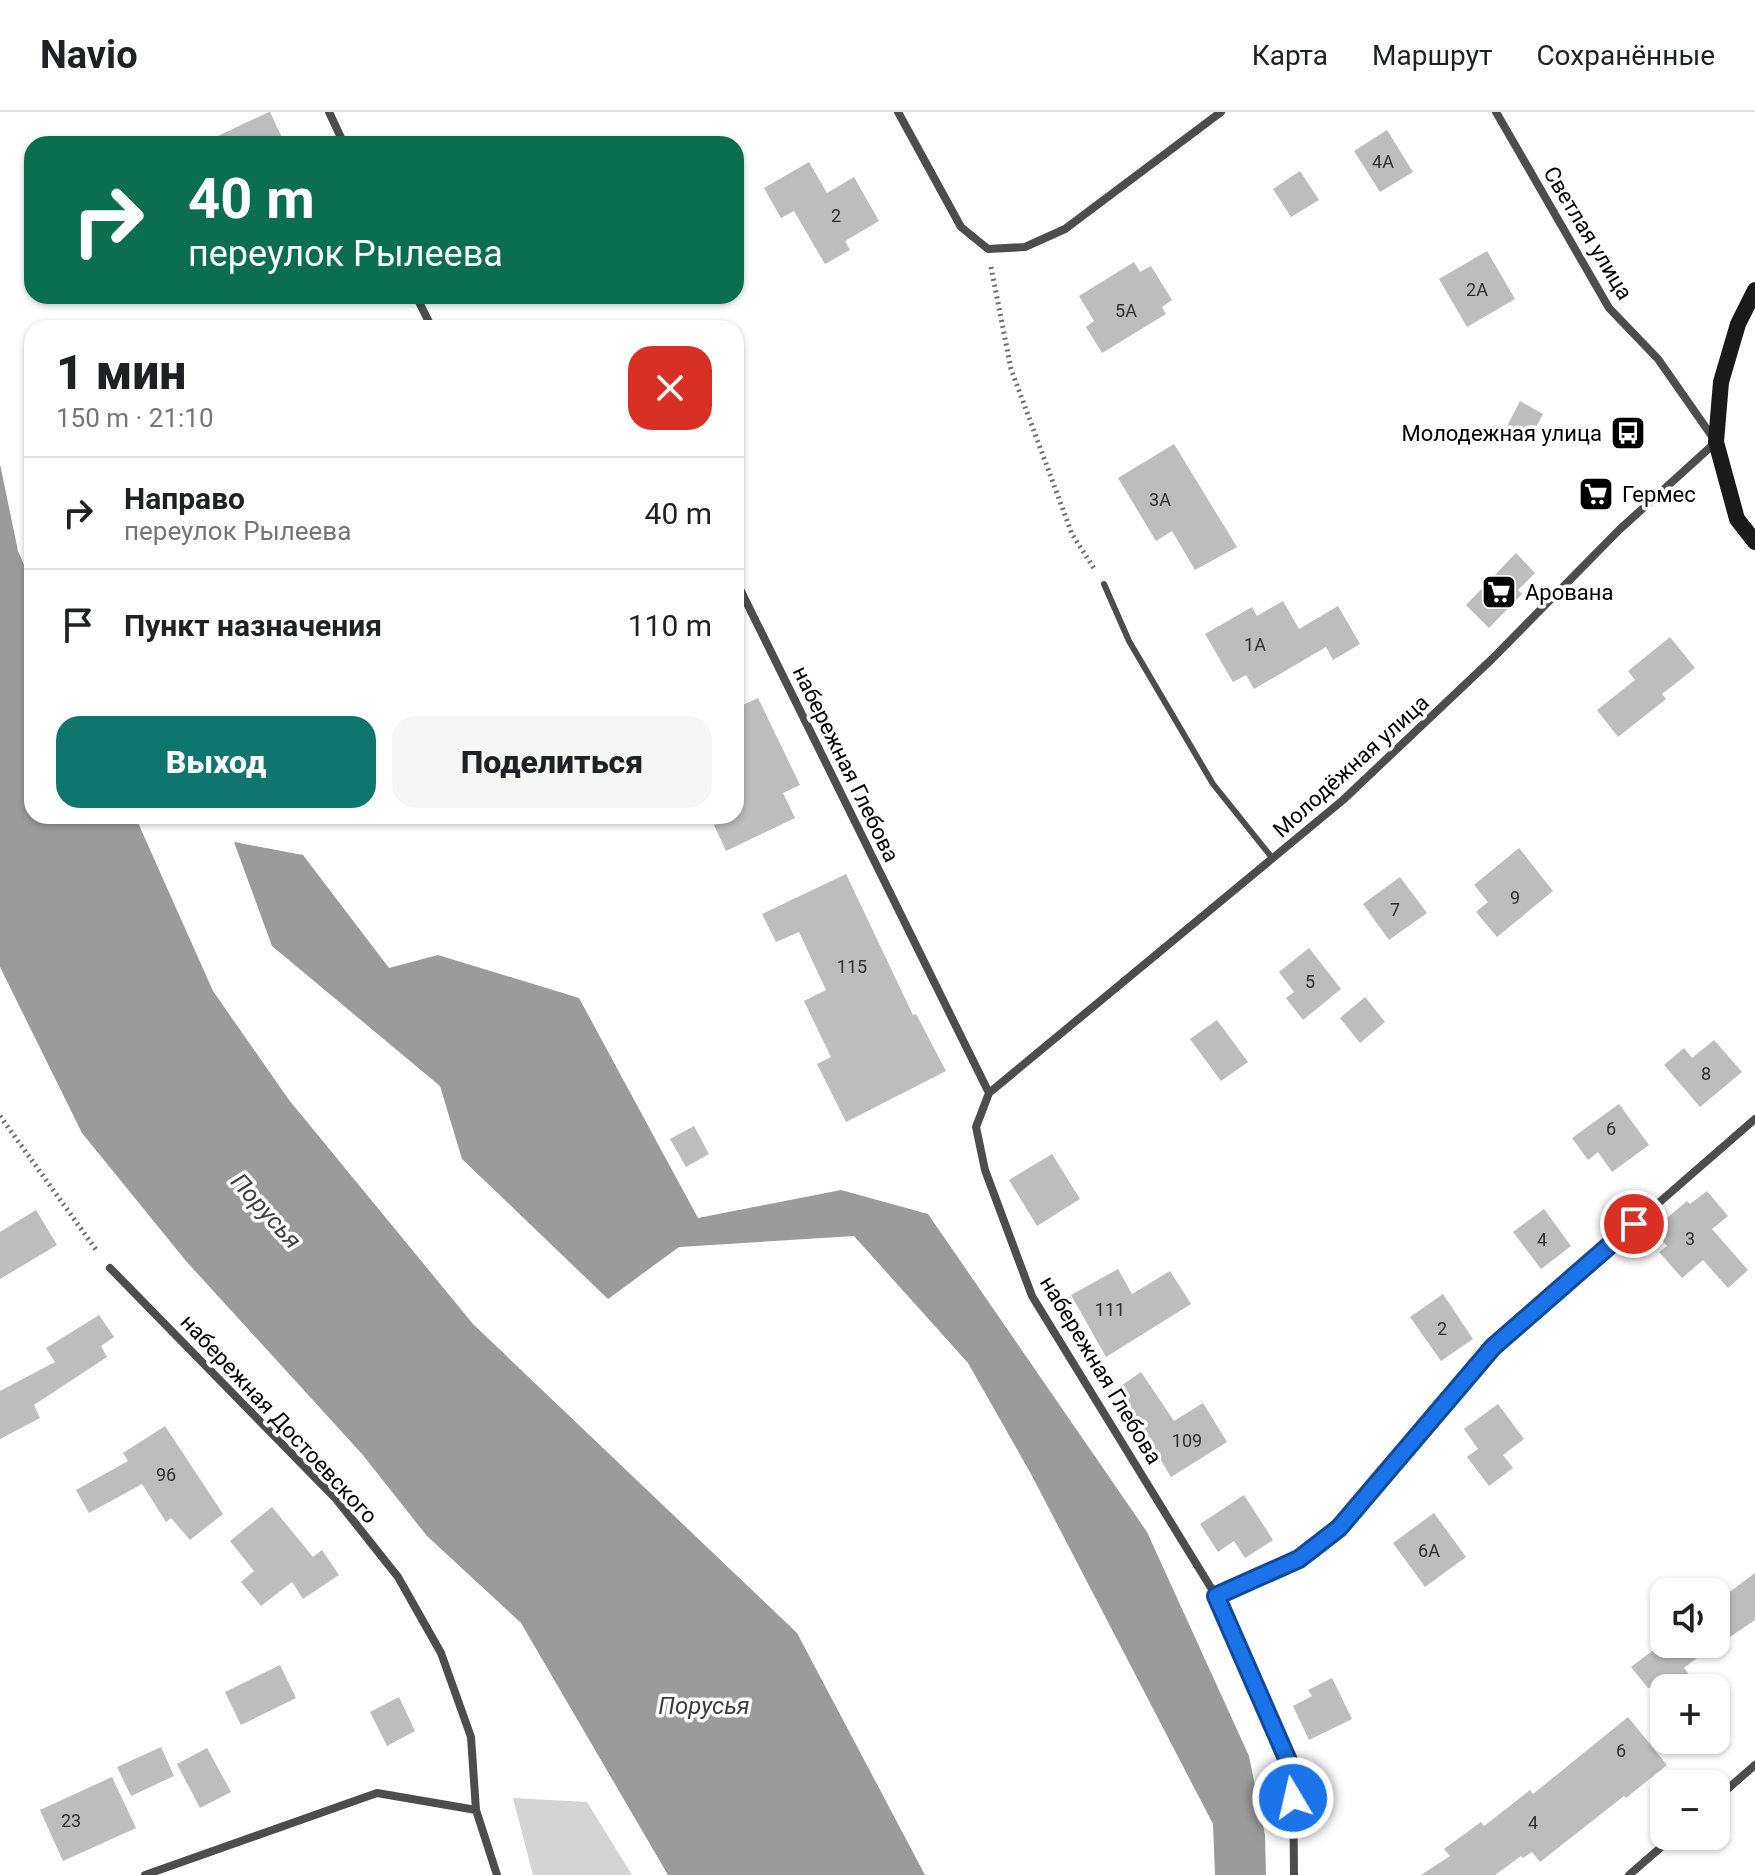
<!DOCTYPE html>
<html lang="ru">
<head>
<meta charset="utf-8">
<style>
	body { margin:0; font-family:Roboto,sans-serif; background:#f6f6f6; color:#202124; height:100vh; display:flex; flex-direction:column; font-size:30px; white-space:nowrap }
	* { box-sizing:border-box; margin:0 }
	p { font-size:26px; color:#757577 }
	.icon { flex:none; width:44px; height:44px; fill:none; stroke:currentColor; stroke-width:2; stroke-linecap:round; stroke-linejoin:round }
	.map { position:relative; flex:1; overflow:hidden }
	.details { position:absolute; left:24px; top:208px; width:720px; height:504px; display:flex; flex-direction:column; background:#fff; border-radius:24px; box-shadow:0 2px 6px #0004 }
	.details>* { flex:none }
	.banner { position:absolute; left:24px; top:24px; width:720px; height:168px; border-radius:24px; box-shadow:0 2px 6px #0004; background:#0b6e4f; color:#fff; overflow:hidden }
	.buttons { position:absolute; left:1650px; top:1466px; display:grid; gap:16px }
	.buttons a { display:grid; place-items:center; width:80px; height:80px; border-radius:16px; background:#fff; box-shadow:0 2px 6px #0004; font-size:40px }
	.pin { position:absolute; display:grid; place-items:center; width:68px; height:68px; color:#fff; margin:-34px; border:4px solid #fff; border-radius:50%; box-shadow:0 2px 8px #0007 }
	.me { position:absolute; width:88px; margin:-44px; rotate:351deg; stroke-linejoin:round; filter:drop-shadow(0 0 6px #0008) }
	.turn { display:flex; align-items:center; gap:28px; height:168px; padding:0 32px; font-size:36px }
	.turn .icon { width:104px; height:104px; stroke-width:2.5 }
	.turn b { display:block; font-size:56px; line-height:68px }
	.round { display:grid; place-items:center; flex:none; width:84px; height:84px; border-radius:24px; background:#f6f6f6 }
	.summary { display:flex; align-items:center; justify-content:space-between; height:136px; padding:0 32px }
	h1 { font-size:48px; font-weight:800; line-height:60px }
	.button { display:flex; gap:16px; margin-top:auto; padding:16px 32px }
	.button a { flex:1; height:92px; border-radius:24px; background:#0f766e; color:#fff; font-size:32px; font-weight:800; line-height:92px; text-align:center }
	.button a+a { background:#f6f6f6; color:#202124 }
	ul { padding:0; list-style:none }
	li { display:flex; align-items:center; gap:24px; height:112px; padding:0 32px; border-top:2px solid #e0e0e0 }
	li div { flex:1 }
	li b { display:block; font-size:30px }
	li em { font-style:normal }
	header { display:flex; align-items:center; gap:48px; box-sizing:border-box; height:112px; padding:0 40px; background:#fff; border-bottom:2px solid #e0e0e0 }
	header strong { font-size:38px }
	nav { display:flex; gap:44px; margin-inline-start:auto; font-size:28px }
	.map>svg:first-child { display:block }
</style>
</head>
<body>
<header>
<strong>Navio</strong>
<nav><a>Карта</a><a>Маршрут</a><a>Сохранённые</a></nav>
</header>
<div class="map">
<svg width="1755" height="1763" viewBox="0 0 1755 1763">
	<rect width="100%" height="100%" fill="#fff"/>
	<path fill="#d4d4d4" d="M 513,1686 L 587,1690 L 632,1763 L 533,1763 Z"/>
	<path fill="#9b9b9b" d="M 0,352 L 18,439 L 32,471 L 32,704 L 135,704 L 213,879 L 289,988 L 473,1212 L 797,1521 L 925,1763 L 668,1763 L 521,1511 L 427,1424 L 362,1342 L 186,1149 L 82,1021 L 0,855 Z
		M 234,730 L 303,743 L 389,856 L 438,843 L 579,886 L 698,1106 L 841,1078 L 928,1102 L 1147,1420 L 1249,1644 L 1265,1723 L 1266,1763 L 1215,1763 L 1213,1712 L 1031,1362 L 968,1251 L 854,1124 L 679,1135 L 608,1187 L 462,1047 L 440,974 L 272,834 Z"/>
	<path fill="#bdbdbd" d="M 270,0 L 285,32 L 201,32 L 269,0 Z
		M 1387,18 L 1413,60 L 1380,80 L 1354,39 Z
		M 809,50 L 827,81 L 854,65 L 879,109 L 845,129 L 850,138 L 825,152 L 794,99 L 781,106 L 764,76 Z
		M 1300,59 L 1319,88 L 1291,105 L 1273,77 Z
		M 1487,139 L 1515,187 L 1467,215 L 1439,167 Z
		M 1134,150 L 1140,160 L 1151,154 L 1172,188 L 1162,195 L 1166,202 L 1102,241 L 1086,215 L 1094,209 L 1079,184 Z
		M 1520,289 L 1543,302 L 1529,328 L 1506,316 Z
		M 1174,332 L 1237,435 L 1195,458 L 1172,419 L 1156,429 L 1118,366 Z
		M 1516,441 L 1535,461 L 1518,478 L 1522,482 L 1489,516 L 1466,493 Z
		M 1283,489 L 1299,517 L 1338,494 L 1360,532 L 1333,548 L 1326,535 L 1254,577 L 1246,563 L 1233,570 L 1205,522 L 1252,495 L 1257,504 Z
		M 1670,525 L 1695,556 L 1662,582 L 1666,587 L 1618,625 L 1597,598 L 1635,568 L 1628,559 Z
		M 758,586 L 800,673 L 783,681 L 795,706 L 726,739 L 714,713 L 736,704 L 736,596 Z
		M 1519,736 L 1553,779 L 1497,825 L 1476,800 L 1488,790 L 1474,773 Z
		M 846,762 L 913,903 L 916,902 L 946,959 L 846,1010 L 817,952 L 831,945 L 804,889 L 826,878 L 799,820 L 776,830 L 762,802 Z
		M 1400,765 L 1427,801 L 1389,828 L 1363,792 Z
		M 1309,836 L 1341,877 L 1303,908 L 1286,886 L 1294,880 L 1279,860 Z
		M 1365,885 L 1385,910 L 1360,931 L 1340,906 Z
		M 1217,908 L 1248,950 L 1221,969 L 1190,927 Z
		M 1714,928 L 1742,960 L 1700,995 L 1664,953 L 1684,936 L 1692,946 Z
		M 1619,992 L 1649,1033 L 1612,1060 L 1598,1040 L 1588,1048 L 1572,1026 Z
		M 694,1014 L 709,1042 L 686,1055 L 670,1027 Z
		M 1052,1042 L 1080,1087 L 1037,1114 L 1009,1068 Z
		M 1707,1079 L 1728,1104 L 1712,1117 L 1748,1158 L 1728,1176 L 1703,1148 L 1682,1166 L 1659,1140 L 1667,1134 L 1653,1118 L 1687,1089 L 1690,1092 Z
		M 1544,1097 L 1571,1134 L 1541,1157 L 1513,1120 Z
		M 36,1098 L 57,1133 L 0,1167 L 0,1120 Z
		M 1118,1157 L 1132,1182 L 1170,1159 L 1191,1192 L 1106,1245 L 1071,1183 Z
		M 1443,1182 L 1473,1227 L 1441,1249 L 1410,1205 Z
		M 99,1203 L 114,1225 L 101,1234 L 107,1245 L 34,1293 L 40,1306 L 0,1327 L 0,1279 L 55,1250 L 46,1236 Z
		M 1141,1260 L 1174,1309 L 1203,1291 L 1227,1330 L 1171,1365 L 1135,1305 L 1115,1278 Z
		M 1498,1292 L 1524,1327 L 1503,1343 L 1513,1356 L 1489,1374 L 1467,1345 L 1478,1337 L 1464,1317 Z
		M 165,1314 L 223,1402 L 190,1428 L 171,1406 L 166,1410 L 142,1372 L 89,1401 L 76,1378 L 128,1349 L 123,1341 Z
		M 1244,1383 L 1273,1428 L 1245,1446 L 1234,1429 L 1218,1440 L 1200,1412 Z
		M 272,1395 L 313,1445 L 322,1438 L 339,1463 L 303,1487 L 292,1470 L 261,1494 L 241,1470 L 254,1459 L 230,1429 Z
		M 1434,1401 L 1466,1445 L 1425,1475 L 1393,1431 Z
		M 1755,1461 L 1755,1508 L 1730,1525 L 1728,1522 L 1716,1531 L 1716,1490 Z
		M 1664,1530 L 1664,1532 L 1715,1532 L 1684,1556 L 1699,1576 L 1648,1576 L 1631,1555 Z
		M 280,1553 L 296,1586 L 241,1613 L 225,1580 Z
		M 1332,1566 L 1352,1607 L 1309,1628 L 1293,1594 L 1312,1584 L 1308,1578 Z
		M 399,1585 L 415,1619 L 387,1634 L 370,1600 Z
		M 1628,1605 L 1667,1653 L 1626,1686 L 1624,1684 L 1540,1750 L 1532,1740 L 1523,1746 L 1521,1744 L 1495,1763 L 1421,1763 L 1450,1744 L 1444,1737 L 1481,1710 L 1484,1714 L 1530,1678 L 1533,1682 Z
		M 161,1635 L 174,1664 L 131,1684 L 117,1655 Z
		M 207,1636 L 231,1680 L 200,1696 L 177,1652 Z
		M 112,1665 L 136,1716 L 63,1749 L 40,1698 Z"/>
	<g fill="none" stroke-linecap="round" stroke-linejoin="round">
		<path stroke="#6f6f6f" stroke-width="5" stroke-dasharray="2 4" stroke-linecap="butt" d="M 991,155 L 1011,257 L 1072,422 L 1095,458
			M 0,1004 L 97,1139"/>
		<path stroke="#4d4d4d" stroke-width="6" d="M 1104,472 L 1129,529 L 1213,672 L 1273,747"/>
		<path stroke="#4d4d4d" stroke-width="8" d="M 329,0 L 344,32
			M 898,0 L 961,115 L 988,137 L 1025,135 L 1065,117 L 1221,0
			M 416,184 L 432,216
			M 736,469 L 989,981 L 976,1015 L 985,1058 L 1032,1184 L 1216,1484 L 1293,1660 L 1294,1763
			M 989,981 L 1343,688 L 1492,547 L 1619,418 L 1716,330 L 1658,247 L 1609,196 L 1496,0
			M 110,1156 L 336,1387 L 398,1465 L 441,1541 L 471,1625 L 476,1698 L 497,1763
			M 1216,1484 L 1299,1447 L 1339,1416 L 1493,1235 L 1755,1007
			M 1716,1687 L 1755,1653
			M 145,1763 L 377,1681 L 476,1698
			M 1629,1763 L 1674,1724"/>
		<path stroke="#1a1a1a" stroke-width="16" d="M 1755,178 L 1738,212 L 1721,270 L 1716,330 L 1737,407 L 1755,430"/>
	</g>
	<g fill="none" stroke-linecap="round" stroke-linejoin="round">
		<g stroke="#114b97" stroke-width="20">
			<path id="route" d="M 1293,1686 L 1293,1660 L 1216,1484 L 1299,1447 L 1339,1416 L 1493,1235 L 1634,1112"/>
		</g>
		<use href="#route" stroke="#1a73e8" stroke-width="14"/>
	</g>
	<defs>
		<g id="bus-square" transform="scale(1.8)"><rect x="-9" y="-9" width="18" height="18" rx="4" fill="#000" stroke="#fff"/><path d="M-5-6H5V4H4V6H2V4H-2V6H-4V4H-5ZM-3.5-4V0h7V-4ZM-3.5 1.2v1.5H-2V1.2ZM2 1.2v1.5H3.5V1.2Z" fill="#fff"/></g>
		<g id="supermarket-square" transform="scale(1.8)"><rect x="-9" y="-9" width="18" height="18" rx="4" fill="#000" stroke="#fff"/><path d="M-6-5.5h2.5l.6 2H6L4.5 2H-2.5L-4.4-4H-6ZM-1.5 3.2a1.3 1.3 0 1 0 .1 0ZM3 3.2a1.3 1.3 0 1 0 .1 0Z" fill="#fff"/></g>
	</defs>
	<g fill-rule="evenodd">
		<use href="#bus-square" x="1628" y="321"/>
		<use href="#supermarket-square" x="1596" y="382"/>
		<use href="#supermarket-square" x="1499" y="480"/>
	</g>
	<g text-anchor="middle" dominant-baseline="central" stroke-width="7" stroke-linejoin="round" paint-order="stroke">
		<g font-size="18" fill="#2f2f2f">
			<text x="1383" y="49">4А</text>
			<text x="836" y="103">2</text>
			<text x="1477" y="177">2А</text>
			<text x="1126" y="198">5А</text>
			<text x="1160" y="387">3А</text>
			<text x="1255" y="532">1А</text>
			<text x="1515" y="785">9</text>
			<text x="1395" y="797">7</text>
			<text x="852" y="854">115</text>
			<text x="1310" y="869">5</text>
			<text x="1706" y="961">8</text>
			<text x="1611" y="1016">6</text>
			<text x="1690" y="1126">3</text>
			<text x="1542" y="1127">4</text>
			<text x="1110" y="1197">111</text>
			<text x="1442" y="1216">2</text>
			<text x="1187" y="1328">109</text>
			<text x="166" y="1362">96</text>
			<text x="1429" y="1438">6А</text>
			<text x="1621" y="1638">6</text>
			<text x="71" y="1708">23</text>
			<text x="1533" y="1710">4</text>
		</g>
		<g font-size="22" fill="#000" stroke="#fff">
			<text transform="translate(1588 121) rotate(59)">Светлая улица</text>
			<text transform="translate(846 652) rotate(64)">набережная Глебова</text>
			<text transform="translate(1351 654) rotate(-42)">Молодёжная улица</text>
			<text transform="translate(1101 1258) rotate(59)">набережная Глебова</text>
			<text transform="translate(279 1307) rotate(47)">набережная Достоевского</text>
		</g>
		<g font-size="22" fill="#000" stroke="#fff" text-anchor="start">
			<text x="1602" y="321" text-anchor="end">Молодежная улица</text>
			<text x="1622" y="382">Гермес</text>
			<text x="1525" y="480">Арована</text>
		</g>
		<g font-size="24" font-style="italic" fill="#3c3c3c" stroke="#fff">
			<text transform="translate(266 1099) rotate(48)">Порусья</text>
			<text x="704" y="1594">Порусья</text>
		</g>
	</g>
</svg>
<div class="buttons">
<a><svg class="icon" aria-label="sound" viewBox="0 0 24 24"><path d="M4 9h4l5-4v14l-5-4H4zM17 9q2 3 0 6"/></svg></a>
<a>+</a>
<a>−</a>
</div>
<div class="pin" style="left:1634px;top:1112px;background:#d93025"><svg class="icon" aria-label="arrive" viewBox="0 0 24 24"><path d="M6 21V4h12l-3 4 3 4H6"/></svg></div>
<svg class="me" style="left:1293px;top:1686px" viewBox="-20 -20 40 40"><circle r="17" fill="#1a73e8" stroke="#fff" stroke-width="3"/><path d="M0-11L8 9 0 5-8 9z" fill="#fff"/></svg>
<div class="banner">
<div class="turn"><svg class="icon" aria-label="right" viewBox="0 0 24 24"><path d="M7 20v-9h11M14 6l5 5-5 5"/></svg><div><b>40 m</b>переулок Рылеева</div></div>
</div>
<section class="details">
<div class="summary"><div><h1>1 мин</h1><p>150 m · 21:10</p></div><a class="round" style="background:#d93025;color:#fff"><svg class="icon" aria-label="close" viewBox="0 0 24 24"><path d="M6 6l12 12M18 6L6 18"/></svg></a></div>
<ul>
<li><svg class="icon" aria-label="right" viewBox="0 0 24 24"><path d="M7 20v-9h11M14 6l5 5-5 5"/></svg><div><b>Направо</b><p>переулок Рылеева</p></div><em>40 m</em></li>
<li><svg class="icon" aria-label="arrive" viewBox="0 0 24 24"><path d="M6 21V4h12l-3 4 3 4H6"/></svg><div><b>Пункт назначения</b></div><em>110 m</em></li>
</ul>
<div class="button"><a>Выход</a><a>Поделиться</a></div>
</section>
</div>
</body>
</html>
